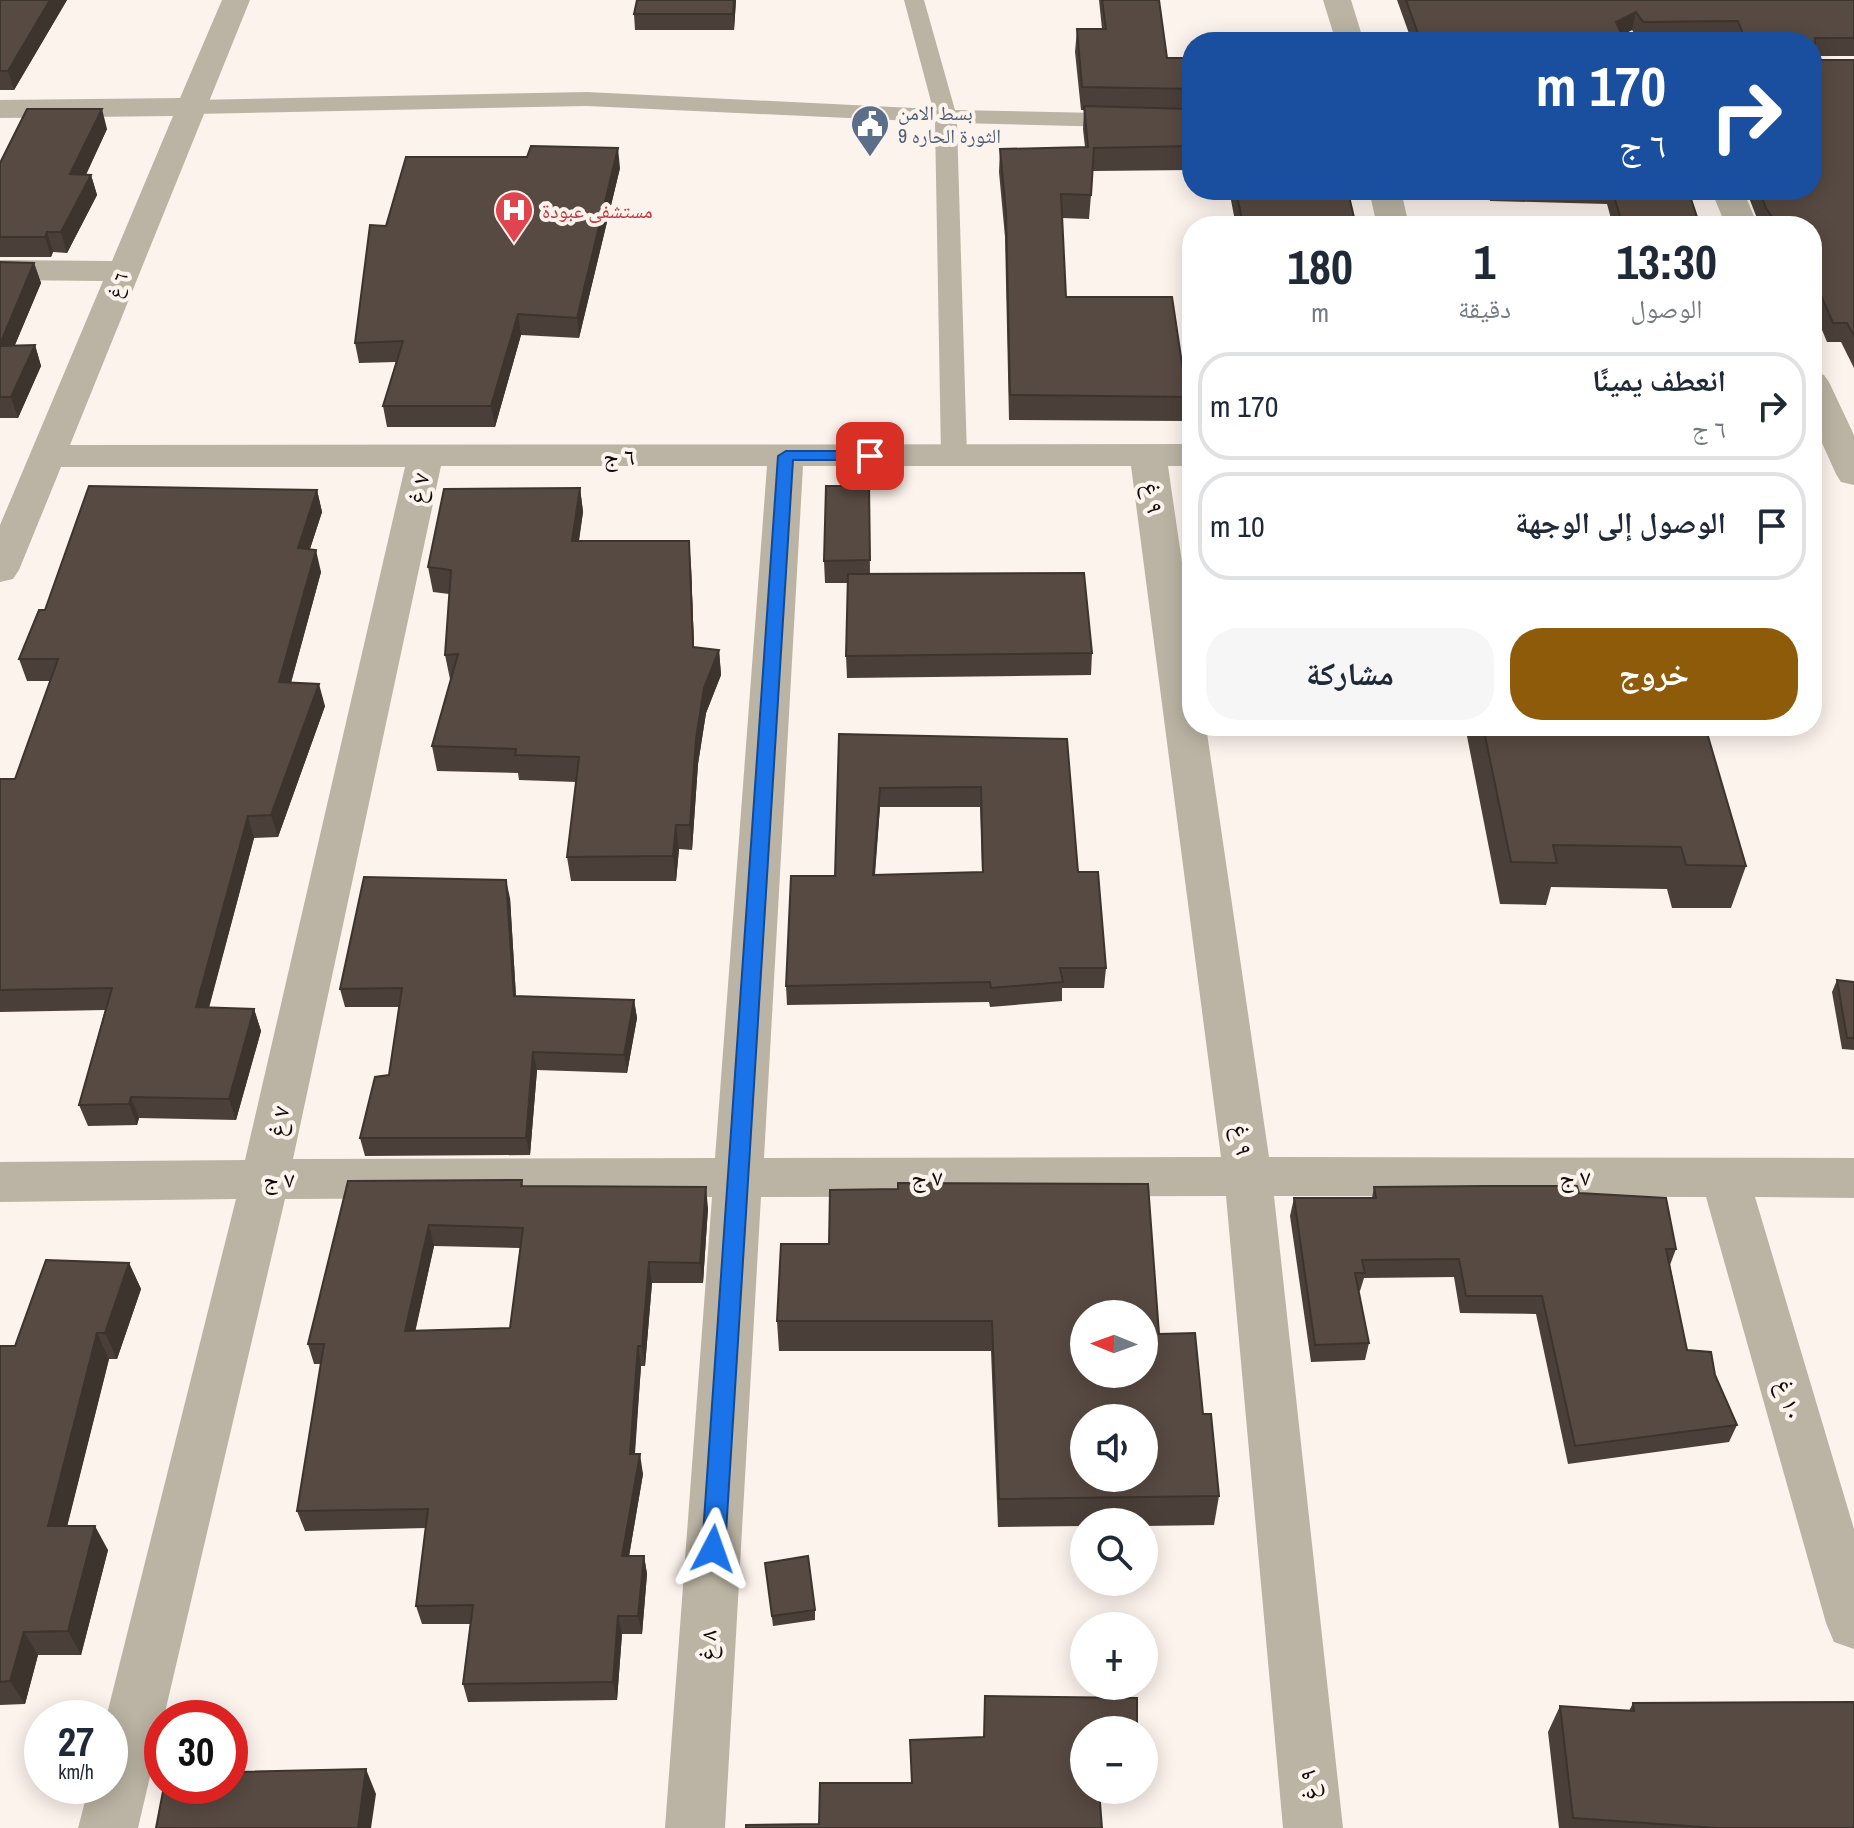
<!DOCTYPE html>
<html lang="ar">
<head>
<meta charset="utf-8">
<style>
	body { margin:0; font-family:"Archivo Narrow","Noto Naskh Arabic",sans-serif; background:#f6f6f7; color:#1f2937; direction:rtl; height:100vh; display:flex; flex-direction:column; font-size:30px; white-space:nowrap }
	* { box-sizing:border-box; margin:0 }
	p { font-size:26px; color:#747a83 }
	.icon { flex:none; width:44px; height:44px; fill:none; stroke:currentColor; stroke-width:2; stroke-linecap:round; stroke-linejoin:round }
	.map { position:relative; flex:1; overflow:hidden; direction:ltr }
	.sheet { position:absolute; left:1182px; top:216px; width:640px; height:520px; display:flex; flex-direction:column; background:#fff; border-radius:32px; box-shadow:0 4px 20px #0003; direction:rtl }
	.sheet>* { flex:none }
	.guide { position:absolute; left:1182px; top:32px; width:640px; height:168px; border-radius:32px; box-shadow:0 4px 20px #0003; direction:rtl; background:#1a4fa0; color:#fff; overflow:hidden }
	.needle { width:52px; rotate:271deg }
	.buttons { position:absolute; left:1070px; top:1300px; display:grid; gap:16px }
	.buttons a { display:grid; place-items:center; width:88px; height:88px; border-radius:50%; background:#fff; box-shadow:0 4px 20px #0003; font-size:40px }
	.speed { position:absolute; left:24px; top:1700px; display:flex; gap:16px; font-size:40px; font-weight:700; text-align:center }
	.speed>* { display:grid; place-content:center; width:104px; height:104px; border-radius:50%; background:#fff; box-shadow:0 4px 20px #0003; line-height:1 }
	.speed small { font-size:20px; font-weight:400 }
	.speed .limit { border:12px solid #d22; background:#fff; color:#111 }
	.pin { position:absolute; display:grid; place-items:center; width:68px; height:68px; color:#fff; margin:-34px; border-radius:16px; box-shadow:0 4px 12px #0006 }
	.me { position:absolute; width:88px; margin:-44px; rotate:4deg; stroke-linejoin:round; filter:drop-shadow(0 0 6px #0008) }
	.turn { display:flex; align-items:center; gap:28px; height:168px; padding:0 24px; font-size:36px }
	.turn .icon { width:104px; height:104px; stroke-width:2.5 }
	.turn b { display:block; font-size:56px; line-height:68px }
	.eta { display:flex; justify-content:space-evenly; align-items:center; height:136px; text-align:center }
	.eta b { font-size:48px; font-weight:800; line-height:56px }
	.primary-button { display:flex; gap:16px; margin-top:auto; padding:16px 24px }
	.primary-button a { flex:1; height:92px; border-radius:32px; background:#8e5b0a; color:#fff; font-size:32px; font-weight:800; line-height:92px; text-align:center }
	.primary-button a+a { background:#f6f6f7; color:#1f2937 }
	ul { padding:0; list-style:none }
	li { display:flex; align-items:center; gap:24px; height:108px; margin:0 16px 12px; padding:0 8px; border:4px solid #e0e1e3; border-radius:32px }
	li div { flex:1 }
	li b { display:block; font-size:30px }
	li em { font-style:normal }
	.map>svg:first-child { display:block }
</style>
</head>
<body>
<div class="map">
<svg width="1854" height="1828" viewBox="0 0 1854 1828">
	<rect width="100%" height="100%" fill="#fdf3ed"/>
	<g fill="none" stroke-linecap="round" stroke-linejoin="round">
		<path fill="#bbb4a4" fill-rule="evenodd" d="M 904,0 L 924,0 L 955,110 L 1192,115 L 1192,129 L 957,123 L 967,456 L 963,462 L 945,462 L 941,456 L 935,122 L 587,106 L 195,114 L 184,107 L 195,100 L 587,92 L 933,109 Z"/>
		<path fill="#bbb4a4" fill-rule="evenodd" d="M 222,0 L 250,0 L 208,104 L 210,107 L 204,114 L 70,445 L 1192,444 L 1192,466 L 1168,466 L 1192,631 L 1192,726 L 1206,726 L 1269,1157 L 1854,1158 L 1854,1198 L 1755,1197 L 1854,1529 L 1854,1649 L 1834,1642 L 1826,1623 L 1706,1197 L 1274,1196 L 1343,1828 L 1283,1828 L 1226,1196 L 761,1197 L 725,1828 L 665,1828 L 712,1197 L 285,1199 L 138,1828 L 78,1828 L 89,1786 L 110,1786 L 110,1718 L 106,1718 L 236,1199 L 0,1202 L 0,1162 L 245,1160 L 405,467 L 61,467 L 19,570 L 13,579 L 0,582 L 0,525 L 103,281 L 0,280 L 0,260 L 112,261 L 173,116 L 0,118 L 0,100 L 180,98 ZM 441,466 L 767,466 L 715,1158 L 293,1159 ZM 803,466 L 1131,466 L 1221,1157 L 764,1158 Z
			M 1323,0 L 1351,0 L 1364,42 L 1336,42 Z
			M 1369,190 L 1401,190 L 1409,226 L 1377,226 Z
			M 1711,190 L 1743,190 L 1758,226 L 1726,226 Z
			M 1812,372 L 1824,375 L 1829,382 L 1854,435 L 1854,485 L 1841,482 L 1836,474 L 1812,421 Z"/>
	</g>
	<path fill="#4b4039" fill-rule="evenodd" d="M 0,0 L 67,0 L 14,90 L 0,90 Z
		M 637,0 L 736,0 L 734,30 L 635,30 L 634,14 Z
		M 1099,0 L 1159,0 L 1167,58 L 1192,58 L 1192,170 L 1093,171 L 1089,219 L 1062,218 L 1066,297 L 1187,397 L 1185,421 L 1009,420 L 1005,237 L 999,172 L 1000,149 L 1085,147 L 1083,129 L 1084,110 L 1081,110 L 1075,52 L 1077,29 L 1102,29 Z
		M 1397,0 L 1854,0 L 1854,56 L 1815,56 L 1815,60 L 1854,60 L 1854,368 L 1841,342 L 1827,342 L 1812,306 L 1812,226 L 1760,226 L 1746,190 L 1812,190 L 1812,42 L 1734,42 L 1733,38 L 1639,40 L 1632,30 L 1622,35 L 1621,42 L 1412,42 Z
		M 107,129 L 86,175 L 91,175 L 97,195 L 67,253 L 53,252 L 51,257 L 0,257 L 0,163 Z
		M 620,168 L 579,338 L 521,335 L 495,427 L 387,427 L 383,406 L 396,362 L 359,363 L 355,343 L 386,226 Z
		M 1229,190 L 1343,190 L 1356,226 L 1236,226 Z
		M 1486,190 L 1688,190 L 1700,226 L 1613,226 L 1607,204 L 1490,201 Z
		M 0,262 L 34,263 L 41,283 L 15,345 L 35,345 L 41,366 L 18,418 L 0,418 Z
		M 869,486 L 870,574 L 1092,653 L 1091,675 L 847,678 L 846,656 L 848,583 L 825,583 L 824,561 Z
		M 580,488 L 583,512 L 579,541 L 691,566 L 694,647 L 719,650 L 721,675 L 706,713 L 698,764 L 692,850 L 679,849 L 676,881 L 571,881 L 567,857 L 576,782 L 519,780 L 518,773 L 437,771 L 432,746 L 451,679 L 450,679 L 445,655 L 449,594 L 433,592 L 428,567 Z
		M 317,490 L 322,512 L 310,549 L 321,572 L 291,683 L 325,706 L 278,837 L 254,838 L 209,1008 L 254,1009 L 261,1031 L 236,1120 L 139,1118 L 137,1125 L 88,1126 L 79,1105 L 105,1010 L 0,1012 L 0,779 L 15,779 L 50,681 L 27,681 L 19,659 L 45,610 Z
		M 1465,726 L 1705,726 L 1746,866 L 1731,908 L 1672,908 L 1667,889 L 1551,887 L 1546,905 L 1500,904 Z
		M 839,734 L 1067,739 L 1078,872 L 1106,968 L 1104,988 L 1062,988 L 1062,1001 L 990,1007 L 989,1002 L 787,1005 L 786,986 L 835,876 ZM 880,807 L 980,807 L 982,872 L 875,875 Z
		M 510,898 L 516,996 L 634,1000 L 637,1018 L 627,1073 L 537,1070 L 530,1155 L 365,1156 L 360,1138 L 389,1075 L 399,1007 L 345,1007 L 340,989 Z
		M 1837,980 L 1854,982 L 1854,1050 L 1842,1049 L 1832,992 Z
		M 522,1180 L 523,1186 L 708,1208 L 703,1283 L 652,1283 L 645,1366 L 641,1366 L 635,1454 L 643,1474 L 629,1556 L 644,1556 L 647,1574 L 642,1634 L 622,1634 L 617,1700 L 468,1702 L 463,1684 L 470,1624 L 422,1624 L 416,1606 L 426,1528 L 305,1531 L 297,1511 L 321,1364 L 314,1364 L 308,1344 L 348,1181 ZM 434,1246 L 520,1248 L 510,1328 L 415,1331 Z
		M 1374,1187 L 1579,1193 L 1676,1249 L 1670,1265 L 1687,1350 L 1715,1375 L 1737,1425 L 1729,1442 L 1568,1464 L 1536,1314 L 1460,1313 L 1454,1277 L 1364,1278 L 1360,1291 L 1359,1291 L 1369,1343 L 1365,1360 L 1311,1362 L 1290,1216 L 1294,1198 L 1372,1198 Z
		M 781,1244 L 1159,1334 L 1203,1414 L 1219,1496 L 1214,1525 L 1144,1526 L 1144,1522 L 1084,1522 L 1084,1526 L 998,1527 L 991,1351 L 779,1351 L 777,1321 Z
		M 129,1263 L 141,1289 L 117,1359 L 109,1359 L 67,1526 L 108,1550 L 81,1655 L 38,1655 L 25,1704 L 0,1705 L 0,1346 L 15,1346 Z
		M 765,1563 L 815,1610 L 815,1620 L 773,1626 Z
		M 1633,1703 L 1854,1828 L 1559,1828 L 1548,1732 L 1560,1706 L 1629,1711 Z"/>
	<path fill="#3d342e" d="M 50,0 L 67,0 L 14,90 L 8,71 Z
		M 734,0 L 736,0 L 734,30 L 733,14 Z
		M 1636,12 L 1632,30 L 1622,35 L 1616,22 Z
		M 102,109 L 107,129 L 76,195 L 70,174 Z
		M 618,148 L 620,168 L 579,338 L 577,318 Z
		M 91,175 L 97,195 L 67,253 L 61,232 Z
		M 47,232 L 53,252 L 51,257 L 45,237 Z
		M 34,263 L 41,283 L 6,366 L 0,344 Z
		M 518,314 L 521,335 L 495,427 L 491,406 Z
		M 35,345 L 41,366 L 18,418 L 11,397 Z
		M 580,488 L 583,512 L 575,565 L 572,541 Z
		M 317,490 L 322,512 L 303,570 L 298,548 Z
		M 689,541 L 691,566 L 695,671 L 693,647 Z
		M 316,550 L 321,572 L 285,704 L 279,682 Z
		M 719,650 L 721,675 L 706,713 L 698,764 L 692,850 L 690,825 L 696,739 L 704,688 Z
		M 319,684 L 325,706 L 278,837 L 271,815 Z
		M 880,788 L 880,807 L 873,894 L 873,875 Z
		M 248,816 L 254,838 L 203,1029 L 196,1007 Z
		M 676,825 L 679,849 L 676,881 L 673,856 Z
		M 506,880 L 510,898 L 517,1014 L 514,996 Z
		M 634,1000 L 637,1018 L 627,1073 L 624,1055 Z
		M 254,1009 L 261,1031 L 236,1120 L 229,1099 Z
		M 533,1052 L 537,1070 L 530,1155 L 526,1138 Z
		M 131,1097 L 139,1118 L 137,1125 L 129,1104 Z
		M 706,1187 L 708,1208 L 703,1283 L 700,1263 Z
		M 429,1225 L 434,1246 L 411,1351 L 405,1331 Z
		M 649,1262 L 652,1283 L 645,1366 L 642,1346 Z
		M 129,1263 L 141,1289 L 117,1359 L 105,1333 Z
		M 97,1333 L 109,1359 L 61,1551 L 48,1526 Z
		M 638,1346 L 641,1366 L 633,1473 L 630,1454 Z
		M 640,1454 L 643,1474 L 626,1574 L 622,1556 Z
		M 95,1526 L 108,1550 L 81,1655 L 68,1631 Z
		M 644,1556 L 647,1574 L 642,1634 L 638,1616 Z
		M 618,1616 L 622,1634 L 617,1700 L 613,1682 Z
		M 24,1632 L 38,1655 L 25,1704 L 10,1681 Z
		M 366,1769 L 376,1794 L 371,1828 L 358,1828 Z"/>
	<path fill="#574a42" stroke="#3d342e" stroke-width="2" fill-rule="evenodd" d="M 0,0 L 50,0 L 8,71 L 0,71 Z
		M 637,0 L 734,0 L 733,14 L 634,14 Z
		M 1102,0 L 1159,0 L 1167,58 L 1192,58 L 1192,89 L 1082,87 L 1077,29 L 1106,29 Z
		M 1406,0 L 1854,0 L 1854,38 L 1815,38 L 1815,60 L 1854,60 L 1854,336 L 1847,323 L 1833,323 L 1817,286 L 1812,278 L 1812,226 L 1778,226 L 1766,208 L 1759,190 L 1812,190 L 1812,42 L 1746,42 L 1738,21 L 1643,22 L 1636,12 L 1616,22 L 1622,35 L 1593,35 L 1595,42 L 1421,42 Z
		M 1084,106 L 1192,109 L 1192,146 L 1094,148 L 1091,195 L 1061,194 L 1066,297 L 1172,297 L 1187,397 L 1010,395 L 1006,213 L 1000,149 L 1088,147 Z
		M 27,109 L 102,109 L 70,174 L 91,175 L 61,232 L 47,232 L 45,237 L 0,237 L 0,163 Z
		M 531,146 L 618,148 L 577,318 L 518,314 L 491,406 L 383,406 L 403,341 L 355,343 L 370,225 L 386,226 L 406,157 L 527,157 Z
		M 1236,190 L 1343,190 L 1343,192 L 1348,192 L 1356,226 L 1243,226 Z
		M 1612,190 L 1688,190 L 1700,226 L 1623,226 Z
		M 0,262 L 34,263 L 0,344 Z
		M 35,345 L 11,397 L 0,397 L 0,346 Z
		M 89,486 L 317,490 L 298,548 L 316,550 L 279,682 L 319,684 L 271,815 L 248,816 L 196,1007 L 254,1009 L 229,1099 L 131,1097 L 129,1104 L 79,1105 L 112,988 L 0,990 L 0,779 L 15,779 L 58,659 L 19,659 L 39,610 L 45,610 Z
		M 826,486 L 869,486 L 870,560 L 824,561 Z
		M 580,488 L 572,541 L 689,541 L 693,647 L 719,650 L 704,688 L 696,739 L 690,825 L 676,825 L 673,856 L 567,857 L 579,757 L 515,755 L 516,749 L 432,746 L 458,654 L 445,655 L 451,570 L 428,567 L 444,489 Z
		M 1084,573 L 1092,653 L 846,656 L 848,574 Z
		M 1483,726 L 1705,726 L 1746,866 L 1686,865 L 1681,847 L 1553,845 L 1557,863 L 1511,862 Z
		M 839,734 L 1067,739 L 1078,872 L 1098,872 L 1106,968 L 1060,968 L 1063,982 L 991,988 L 990,982 L 786,986 L 791,876 L 835,876 ZM 981,787 L 983,872 L 873,875 L 880,788 Z
		M 364,877 L 506,880 L 514,996 L 634,1000 L 624,1055 L 533,1052 L 526,1138 L 360,1138 L 375,1077 L 389,1075 L 402,988 L 340,989 Z
		M 1837,980 L 1854,982 L 1854,1038 L 1847,1038 Z
		M 522,1180 L 521,1186 L 706,1187 L 700,1263 L 649,1262 L 642,1346 L 638,1346 L 630,1454 L 640,1454 L 622,1556 L 644,1556 L 638,1616 L 618,1616 L 613,1682 L 463,1684 L 473,1605 L 416,1606 L 428,1509 L 297,1511 L 324,1344 L 308,1344 L 348,1181 ZM 429,1225 L 523,1228 L 510,1328 L 405,1331 Z
		M 898,1183 L 1148,1184 L 1159,1334 L 1195,1333 L 1203,1414 L 1211,1414 L 1219,1496 L 999,1499 L 992,1321 L 777,1321 L 781,1244 L 829,1244 L 830,1190 L 898,1189 ZM 1084,1314 L 1144,1314 L 1144,1374 L 1084,1374 ZM 1084,1418 L 1144,1418 L 1144,1478 L 1084,1478 Z
		M 1485,1186 L 1577,1186 L 1579,1193 L 1666,1198 L 1676,1249 L 1666,1249 L 1687,1350 L 1711,1352 L 1715,1375 L 1737,1425 L 1575,1446 L 1542,1296 L 1466,1296 L 1459,1259 L 1362,1260 L 1365,1273 L 1355,1273 L 1369,1343 L 1315,1345 L 1294,1198 L 1376,1198 L 1374,1187 Z
		M 46,1260 L 129,1263 L 105,1333 L 97,1333 L 48,1526 L 95,1526 L 68,1631 L 24,1632 L 10,1681 L 0,1682 L 0,1346 L 15,1346 Z
		M 808,1556 L 815,1610 L 772,1616 L 765,1563 Z
		M 985,1696 L 1137,1698 L 1137,1730 L 1084,1730 L 1084,1790 L 1099,1790 L 1102,1828 L 746,1828 L 746,1825 L 819,1824 L 820,1783 L 912,1783 L 910,1740 L 984,1737 Z
		M 1854,1702 L 1854,1828 L 1717,1828 L 1573,1818 L 1560,1706 L 1634,1711 L 1633,1703 Z
		M 366,1769 L 358,1828 L 156,1828 L 164,1786 L 230,1786 L 230,1772 Z"/>
	<path fill="#1a73e8" stroke="#114b97" stroke-width="2" d="M 786,451 L 870,451 L 877,456 L 870,460 L 793,460 L 725,1549 L 721,1557 L 713,1560 L 705,1557 L 702,1549 L 778,456 Z"/>
	<defs>
		<g id="civic-pin" transform="scale(2)"><path d="M0 17L-7.5 6A9.5 9.5 0 1 1 7.5 6Z" fill="#5c6f8a" stroke="#fdf3ed"/><path d="M-.6-6.5H3V-4.5H.6V-3L4-1V1h2V6H-6V1h2V-1L-.6-3ZM-1.2 2.5V6h2.4V2.5Z" fill="#fff"/></g>
		<g id="hospital-pin" transform="scale(2)"><path d="M0 17L-7.5 6A9.5 9.5 0 1 1 7.5 6Z" fill="#e0444e" stroke="#fdf3ed"/><path d="M-5-5h3v3.5h4V-5h3V5h-3V1.5h-4V5h-3Z" fill="#fff"/></g>
	</defs>
	<g fill-rule="evenodd">
		<use href="#civic-pin" x="870" y="124"/>
		<use href="#hospital-pin" x="514" y="210"/>
	</g>
	<g text-anchor="middle" dominant-baseline="central" stroke-width="8" stroke-linejoin="round" paint-order="stroke">
		<g font-size="20" fill="#4e5e75" stroke="#fdf3ed" text-anchor="start">
			<text x="898" y="112">بسط الامن<tspan x="898" dy="23">الثورة الحاره 9</tspan></text>
		</g>
		<g font-size="20" fill="#be3a42" stroke="#fdf3ed" text-anchor="start">
			<text x="542" y="210">مستشفى عبودة</text>
		</g>
		<g font-size="20" fill="#110c09" stroke="#fdf3ed">
			<text transform="translate(117 285) rotate(-69)">٦ غ</text>
		</g>
		<g font-size="24" fill="#110c09" stroke="#fdf3ed">
			<text x="619" y="456">٦ ج</text>
			<text transform="translate(418 488) rotate(-78)">٧ غ</text>
			<text transform="translate(1154 498) rotate(82)">٩ غ</text>
			<text transform="translate(278 1121) rotate(-78)">٧ غ</text>
			<text transform="translate(1243 1140) rotate(82)">٩ غ</text>
			<text x="927" y="1177">٧ ج</text>
			<text x="1575" y="1177">٧ ج</text>
			<text x="279" y="1179">٧ ج</text>
			<text transform="translate(1790 1400) rotate(74)">١٠ غ</text>
			<text transform="translate(707 1645) rotate(-86)">٨ غ</text>
			<text transform="translate(1308 1785) rotate(-96)">٩ غ</text>
		</g>
	</g>
</svg>
<div class="buttons">
<a><svg class="needle" viewBox="-14 -14 28 28"><path d="M0-13l5 13h-10z" fill="#e53935"/><path d="M0 13l5-13h-10z" fill="#747a83"/></svg></a>
<a><svg class="icon" aria-label="sound" viewBox="0 0 24 24"><path d="M4 9h4l5-4v14l-5-4H4zM17 9q2 3 0 6"/></svg></a>
<a><svg class="icon" aria-label="search" viewBox="0 0 24 24"><circle cx="10" cy="10" r="6"/><path d="M15 15l6 6"/></svg></a>
<a>+</a>
<a>−</a>
</div>
<div class="speed"><div>27<small>km/h</small></div><div class="limit">30</div></div>
<div class="pin" style="left:870px;top:456px;background:#d93025"><svg class="icon" aria-label="arrive" viewBox="0 0 24 24"><path d="M6 21V4h12l-3 4 3 4H6"/></svg></div>
<svg class="me" style="left:713px;top:1549px" viewBox="-20 -20 40 40"><path d="M0-17L14 15 0 8-14 15z" fill="#1a73e8" stroke="#fff" stroke-width="4"/></svg>
<div class="guide">
<div class="turn"><svg class="icon" aria-label="right" viewBox="0 0 24 24"><path d="M7 20v-9h11M14 6l5 5-5 5"/></svg><div><b>170 m</b>٦ ج</div></div>
</div>
<section class="sheet">
<div class="eta">
<div><b>13:30</b><p>الوصول</p></div>
<div><b>1</b><p>دقيقة</p></div>
<div><b>180</b><p>m</p></div>
</div>
<ul>
<li><svg class="icon" aria-label="right" viewBox="0 0 24 24"><path d="M7 20v-9h11M14 6l5 5-5 5"/></svg><div><b>انعطف يمينًا</b><p>٦ ج</p></div><em>170 m</em></li>
<li><svg class="icon" aria-label="arrive" viewBox="0 0 24 24"><path d="M6 21V4h12l-3 4 3 4H6"/></svg><div><b>الوصول إلى الوجهة</b></div><em>10 m</em></li>
</ul>
<div class="primary-button"><a>خروج</a><a>مشاركة</a></div>
</section>
</div>
</body>
</html>
